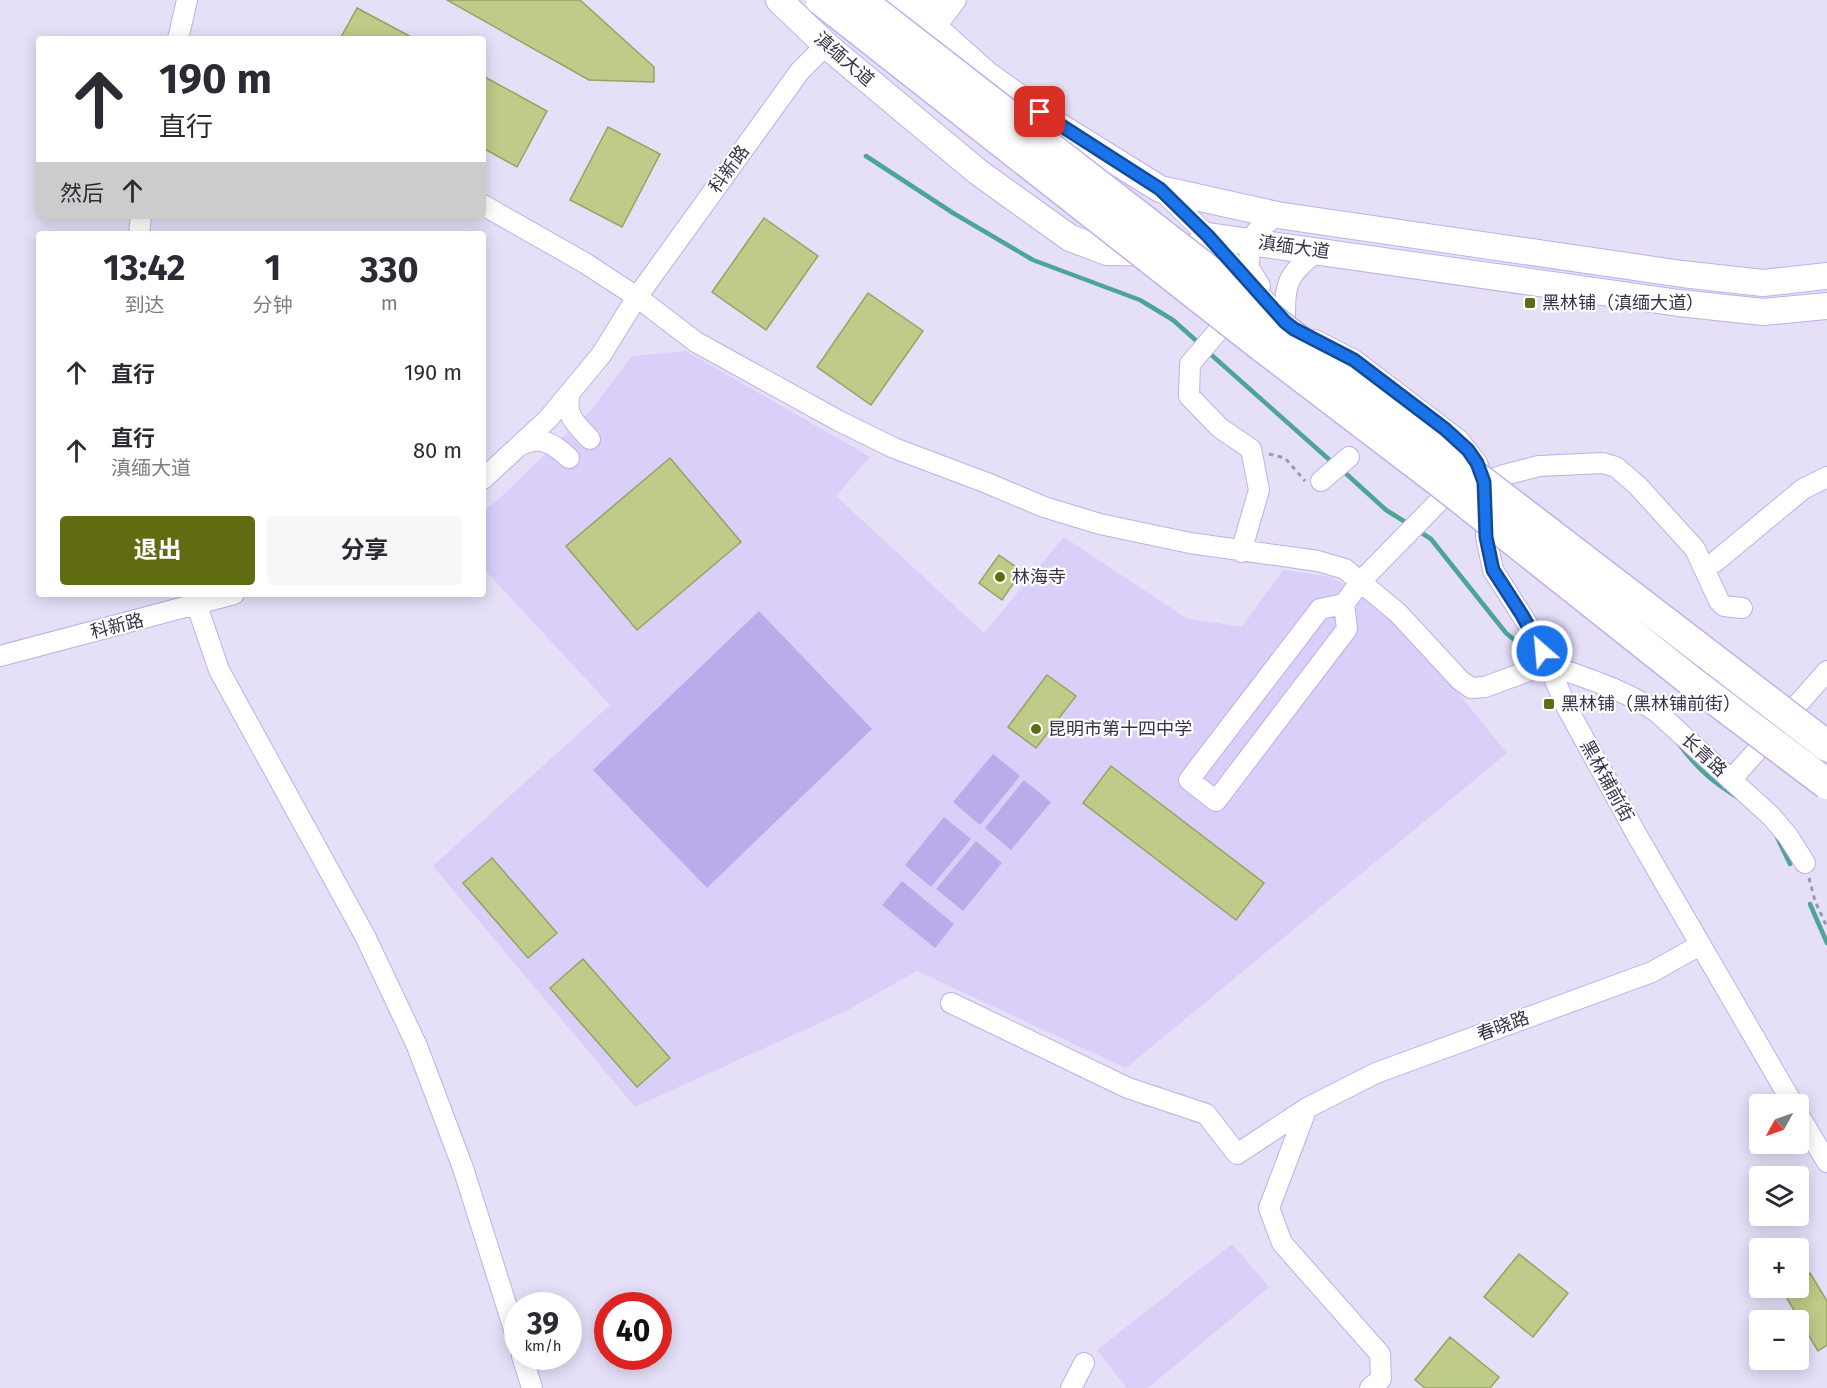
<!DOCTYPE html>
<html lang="zh">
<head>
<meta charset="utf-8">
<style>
	body { margin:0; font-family:"Fira Sans","Noto Sans SC",sans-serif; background:#f7f7f7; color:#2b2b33; height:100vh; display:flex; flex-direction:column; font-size:22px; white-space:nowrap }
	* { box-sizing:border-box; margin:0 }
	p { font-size:20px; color:#7c7c81 }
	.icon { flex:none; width:33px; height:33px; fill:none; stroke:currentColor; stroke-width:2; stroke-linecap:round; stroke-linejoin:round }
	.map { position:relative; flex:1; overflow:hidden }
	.sheet { position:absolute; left:36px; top:231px; width:450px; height:366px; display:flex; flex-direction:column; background:#fff; border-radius:6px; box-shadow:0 3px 15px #0003 }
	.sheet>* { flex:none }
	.hud { position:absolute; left:36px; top:36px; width:450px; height:183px; border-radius:6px; box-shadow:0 3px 15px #0003; background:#fff; color:#2b2b33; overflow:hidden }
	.needle { width:39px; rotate:230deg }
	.buttons { position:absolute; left:1749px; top:1094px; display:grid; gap:12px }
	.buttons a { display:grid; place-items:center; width:60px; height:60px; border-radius:6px; background:#fff; box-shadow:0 3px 15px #0003; font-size:30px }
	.speed { position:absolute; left:504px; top:1292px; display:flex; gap:12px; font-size:30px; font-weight:700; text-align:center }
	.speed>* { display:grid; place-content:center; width:78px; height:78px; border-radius:50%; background:#fff; box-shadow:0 3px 15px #0003; line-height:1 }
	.speed small { font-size:15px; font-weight:400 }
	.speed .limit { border:9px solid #d22; background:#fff; color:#111 }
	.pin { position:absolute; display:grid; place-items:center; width:51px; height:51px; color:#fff; margin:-26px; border-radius:12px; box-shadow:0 3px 9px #0006 }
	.me { position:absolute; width:66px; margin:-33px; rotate:333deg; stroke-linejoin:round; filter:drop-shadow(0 0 4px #0008) }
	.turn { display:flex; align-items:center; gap:21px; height:126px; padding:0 24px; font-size:27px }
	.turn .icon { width:78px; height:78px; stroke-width:2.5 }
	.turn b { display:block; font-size:42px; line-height:51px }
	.then { display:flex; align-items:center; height:57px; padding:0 24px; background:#0003; gap:12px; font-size:22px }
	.eta { display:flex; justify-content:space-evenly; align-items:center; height:102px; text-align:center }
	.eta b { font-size:36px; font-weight:700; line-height:42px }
	.button { display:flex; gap:12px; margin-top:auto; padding:12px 24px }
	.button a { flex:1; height:69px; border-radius:6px; background:#616b12; color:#fff; font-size:24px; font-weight:700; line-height:69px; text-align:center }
	.button a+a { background:#f7f7f7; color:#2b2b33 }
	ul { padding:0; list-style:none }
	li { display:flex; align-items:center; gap:18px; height:78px; padding:0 24px }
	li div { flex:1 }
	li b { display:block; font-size:22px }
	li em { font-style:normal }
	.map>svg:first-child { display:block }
</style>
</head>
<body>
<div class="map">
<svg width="1827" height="1388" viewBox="0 0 1827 1388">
	<rect width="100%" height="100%" fill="#e5dff8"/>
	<path fill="#d9cff9" d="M 686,351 L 870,457 L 836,496 L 984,633 L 1064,537 L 1186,618 L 1242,627 L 1283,570 L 1332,577 L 1372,603 L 1404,627 L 1507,753 L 1126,1068 L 917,971 L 846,1011 L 635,1107 L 433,866 L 610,705 L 483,568 L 483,511 L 499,499 L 591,410 L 632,356 Z
		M 1232,1244 L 1269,1287 L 1148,1388 L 1127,1388 L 1097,1350 Z"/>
	<path fill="#bcabeb" d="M 759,611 L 872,729 L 707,888 L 593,770 Z
		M 993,754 L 1020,776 L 980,825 L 953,802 Z
		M 1024,780 L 1051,802 L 1011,850 L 985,828 Z
		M 944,817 L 971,839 L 931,887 L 905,865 Z
		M 976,841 L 1002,863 L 963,911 L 936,889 Z
		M 902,881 L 954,924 L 935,948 L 882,905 Z"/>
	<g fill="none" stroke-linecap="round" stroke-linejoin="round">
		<path stroke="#4da498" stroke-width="4.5" d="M 866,156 L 953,213 L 1033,260 L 1140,300 L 1173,320 L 1201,345
			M 1207,351 L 1333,463
			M 1342,470 L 1386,510 L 1410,525
			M 1417,530 L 1431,539 L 1506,633 L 1523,647
			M 1678,743 C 1697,768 1711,781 1737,797
			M 1777,837 L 1790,864
			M 1810,904 L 1827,943"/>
	</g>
	<path fill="#bfcb89" stroke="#98a262" stroke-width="1.5" d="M 447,0 L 580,0 L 654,67 L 654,82 L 589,80 Z
		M 357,8 L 415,39 L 340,39 Z
		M 483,76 L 547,111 L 517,167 L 483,148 Z
		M 608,127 L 660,154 L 622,227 L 570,200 Z
		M 764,218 L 818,256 L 766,330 L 712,292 Z
		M 868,293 L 923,331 L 871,405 L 817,367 Z
		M 670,458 L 741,542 L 637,630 L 566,546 Z
		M 999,555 L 1022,571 L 1002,600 L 979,583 Z
		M 1047,675 L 1076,696 L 1036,748 L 1008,727 Z
		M 1111,766 L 1264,883 L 1236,920 L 1083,803 Z
		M 492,858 L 557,933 L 528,958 L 463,883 Z
		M 583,959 L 670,1058 L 637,1087 L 550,988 Z
		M 1519,1254 L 1568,1293 L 1533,1337 L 1484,1297 Z
		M 1810,1273 L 1827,1301 L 1827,1345 L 1818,1351 L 1782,1290 L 1787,1287 L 1798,1287 L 1798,1280 Z
		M 1450,1337 L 1499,1377 L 1490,1388 L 1425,1388 L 1415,1380 Z"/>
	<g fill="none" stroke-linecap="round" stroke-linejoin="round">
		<g stroke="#bfafec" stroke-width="22">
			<path id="minor" d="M 920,15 L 934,0
				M 935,28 L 956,0
				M 178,39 L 187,0
				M 1160,189 L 1208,236 L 1267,303
				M 483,205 L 585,263 L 637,297 L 696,342 L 839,421 L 894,448 L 987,483 L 1044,507 L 1100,524 L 1190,543 L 1318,561 L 1345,569 L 1398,613 L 1460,680 L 1471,688 L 1485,687 L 1547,664 C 1584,678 1625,689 1658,713 L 1771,816 L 1788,836 L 1805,863
				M 139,234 L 141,216
				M 1260,286 L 1249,268 L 1250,241 L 1257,231 L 1277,215
				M 1234,312 L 1190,364 L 1189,396 L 1220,428 L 1251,449 L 1259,490 L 1241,552
				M 1285,322 C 1285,281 1286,277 1318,250
				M 1315,340 L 1354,360 L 1459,440 L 1477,463 L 1482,476
				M 570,393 C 564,415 576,424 590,439
				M 521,445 C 541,435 554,444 569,458
				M 483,479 L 548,419 L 601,355 L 637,297 L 800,71 L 826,45
				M 1321,481 L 1349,457
				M 1484,482 L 1504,475 L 1539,466 L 1603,463 L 1616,467 L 1638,486 L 1695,549 L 1719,601 L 1724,606 L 1742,608
				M 1485,511 L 1486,537 L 1493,570 L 1537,639 L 1566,706 L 1638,837 L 1793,1104
				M 1715,562 L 1803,489 L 1827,477
				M 193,594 L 219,670 L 365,936 L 417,1046 L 463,1168 L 518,1342
				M 1344,604 L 1347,629 L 1216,801 L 1189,780 L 1320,609 Z
				M 1344,604 L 1361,581 L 1458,482
				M 0,656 L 234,594
				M 1731,780 L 1827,671
				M 951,1003 L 1128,1088 L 1206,1114 L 1237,1154 L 1307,1108 L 1376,1073 L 1652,972 L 1700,945
				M 1307,1108 L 1269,1208 L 1282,1243 L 1380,1354 L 1381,1379 L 1370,1388
				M 1798,1114 L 1827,1162
				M 522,1356 L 532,1388
				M 1071,1388 L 1084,1363"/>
		</g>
		<g stroke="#bfafec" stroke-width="28">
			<path id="major" d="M 779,0 L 826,45 L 978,172 L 1070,238 L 1107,252 L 1190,253 L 1208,236 L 1679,303 L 1763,312 L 1827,306
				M 900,0 L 920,15 L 986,74 L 1057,125 L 1160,189 L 1277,215 L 1682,274 L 1763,283 L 1827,276"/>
		</g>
		<path stroke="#9d97b0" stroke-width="3" stroke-dasharray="4.5 4.5" stroke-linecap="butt" d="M 1269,454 L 1285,458 L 1305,481
			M 1809,878 L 1815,901 L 1827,927"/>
		<use href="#minor" stroke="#fff" stroke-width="20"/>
		<use href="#major" stroke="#fff" stroke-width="26"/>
		<g stroke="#bfafec" stroke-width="33" stroke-linecap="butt">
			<path id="highway-bridge" d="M 821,0 L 1260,345 L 1440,482 L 1692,682 L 1827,784
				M 860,0 L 1338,371 L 1827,746"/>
		</g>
		<use href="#highway-bridge" stroke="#fff" stroke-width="30"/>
	</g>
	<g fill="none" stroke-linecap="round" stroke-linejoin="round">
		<g stroke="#114b97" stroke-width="15">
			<path id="route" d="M 1040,112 L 1160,189 L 1208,236 L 1285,322 L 1294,329 L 1354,360 L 1445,429 L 1468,450 L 1477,463 L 1484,482 L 1486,537 L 1493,570 L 1522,615 L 1542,651"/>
		</g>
		<use href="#route" stroke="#1a73e8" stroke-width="10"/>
	</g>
	<g fill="#616b12" stroke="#fff" stroke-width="2">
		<rect x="1524" y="297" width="12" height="12" rx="3"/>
		<circle cx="1000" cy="577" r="6"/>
		<rect x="1543" y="698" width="12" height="12" rx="3"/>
		<circle cx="1036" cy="729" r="6"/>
	</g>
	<g text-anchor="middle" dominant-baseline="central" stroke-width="4.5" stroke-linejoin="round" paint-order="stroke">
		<g font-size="18" fill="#38314a" stroke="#fff">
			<text transform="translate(844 59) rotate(41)">滇缅大道</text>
			<text transform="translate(729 169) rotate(-54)">科新路</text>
			<text transform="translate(1294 247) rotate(8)">滇缅大道</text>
			<text transform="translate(117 626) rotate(-14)">科新路</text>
			<text transform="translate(1704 755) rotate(43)">长青路</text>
			<text transform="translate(1607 781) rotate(61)">黑林铺前街</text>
			<text transform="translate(1503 1026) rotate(-20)">春晓路</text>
		</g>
		<g font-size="18" fill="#38314a" stroke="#fff" text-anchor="start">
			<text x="1542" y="303">黑林铺（滇缅大道）</text>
			<text x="1012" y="577">林海寺</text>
			<text x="1561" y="704">黑林铺（黑林铺前街）</text>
			<text x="1048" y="729">昆明市第十四中学</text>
		</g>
	</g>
</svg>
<div class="buttons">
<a><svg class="needle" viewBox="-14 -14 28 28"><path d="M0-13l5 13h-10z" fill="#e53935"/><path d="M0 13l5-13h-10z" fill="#7c7c81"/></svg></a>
<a><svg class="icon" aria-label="layers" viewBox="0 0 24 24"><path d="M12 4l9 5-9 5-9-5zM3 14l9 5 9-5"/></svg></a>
<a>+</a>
<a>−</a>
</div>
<div class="speed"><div>39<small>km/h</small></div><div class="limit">40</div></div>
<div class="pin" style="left:1040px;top:112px;background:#d93025"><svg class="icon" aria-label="arrive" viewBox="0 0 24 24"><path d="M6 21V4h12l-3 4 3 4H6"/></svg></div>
<svg class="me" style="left:1542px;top:651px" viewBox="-20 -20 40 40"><circle r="17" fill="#1a73e8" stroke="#fff" stroke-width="3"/><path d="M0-11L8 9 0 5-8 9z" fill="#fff"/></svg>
<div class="hud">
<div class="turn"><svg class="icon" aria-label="ahead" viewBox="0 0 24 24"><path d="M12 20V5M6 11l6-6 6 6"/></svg><div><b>190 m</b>直行</div></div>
<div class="then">然后<svg class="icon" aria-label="ahead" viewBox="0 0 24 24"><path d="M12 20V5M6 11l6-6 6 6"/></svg></div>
</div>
<section class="sheet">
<div class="eta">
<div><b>13:42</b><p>到达</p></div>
<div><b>1</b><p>分钟</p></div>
<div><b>330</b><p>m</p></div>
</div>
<ul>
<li><svg class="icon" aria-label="ahead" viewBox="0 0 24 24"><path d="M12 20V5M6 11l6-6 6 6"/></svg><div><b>直行</b></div><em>190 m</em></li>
<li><svg class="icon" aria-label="ahead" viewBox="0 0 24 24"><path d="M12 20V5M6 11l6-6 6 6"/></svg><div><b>直行</b><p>滇缅大道</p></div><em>80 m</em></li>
</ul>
<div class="button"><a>退出</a><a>分享</a></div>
</section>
</div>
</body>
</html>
